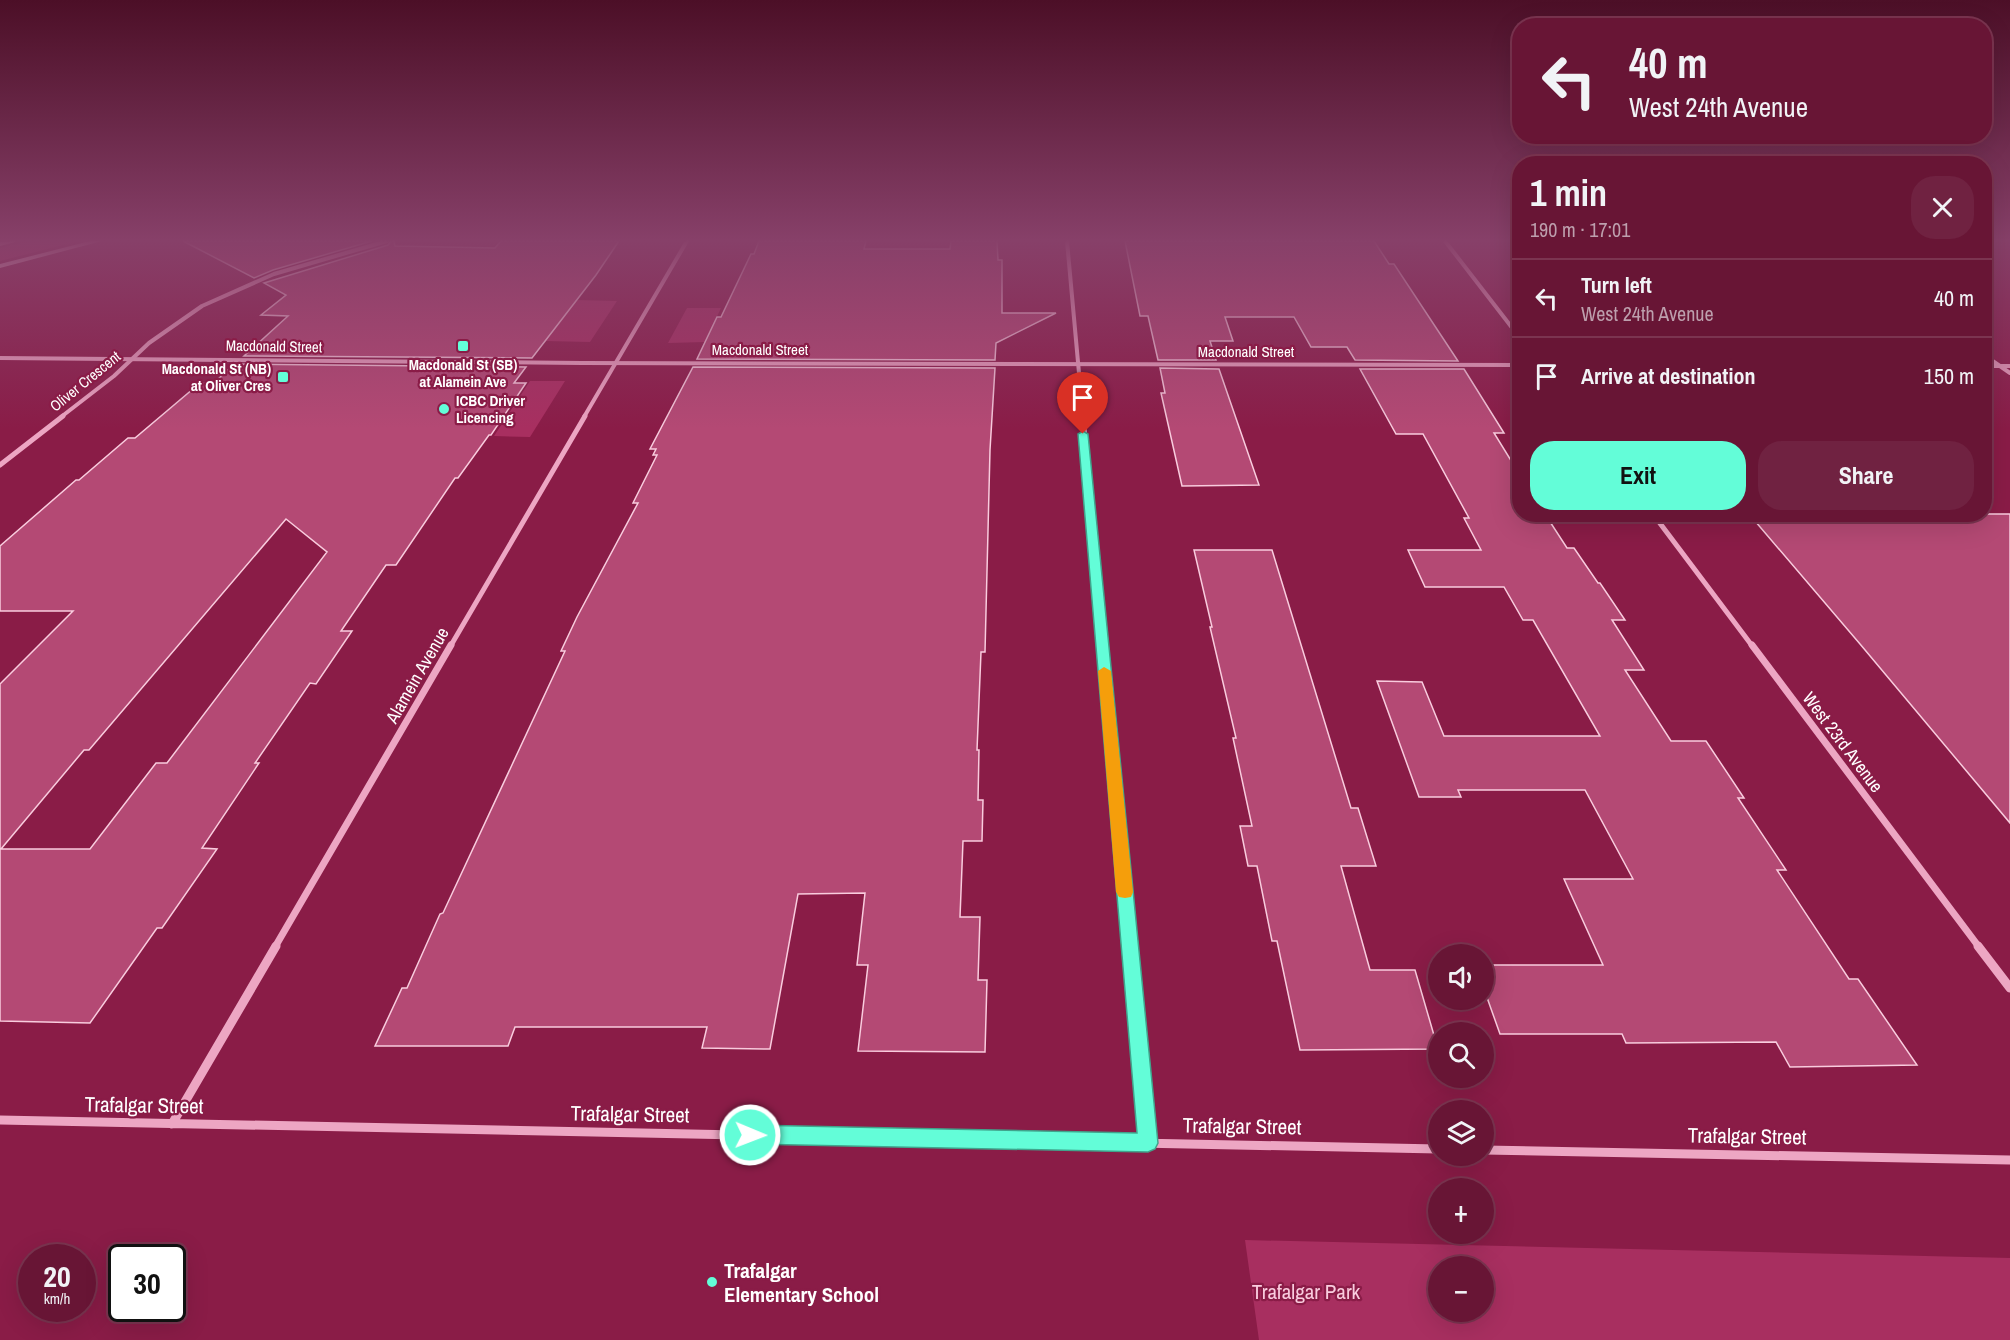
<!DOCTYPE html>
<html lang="en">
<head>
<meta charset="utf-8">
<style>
	body { margin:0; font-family:"Archivo Narrow",sans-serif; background:#702241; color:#f1f3f6; height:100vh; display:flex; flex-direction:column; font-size:22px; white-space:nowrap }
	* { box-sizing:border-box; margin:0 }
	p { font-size:20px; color:#bd9fad }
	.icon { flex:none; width:33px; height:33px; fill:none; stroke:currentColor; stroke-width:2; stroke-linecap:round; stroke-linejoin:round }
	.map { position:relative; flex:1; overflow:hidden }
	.details { position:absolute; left:1512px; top:156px; width:480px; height:366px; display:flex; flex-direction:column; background:#681535; border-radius:24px; box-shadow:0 6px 24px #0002,0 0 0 2px #7b3450 }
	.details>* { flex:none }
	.guide { position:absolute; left:1512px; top:18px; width:480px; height:126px; border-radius:24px; box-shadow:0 6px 24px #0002,0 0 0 2px #7b3450; background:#681535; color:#f1f3f6; overflow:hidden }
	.buttons { position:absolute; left:1428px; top:944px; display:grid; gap:12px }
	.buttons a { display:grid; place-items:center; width:66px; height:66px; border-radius:50%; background:#681535; box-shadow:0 6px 24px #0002,0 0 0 2px #7b3450; font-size:30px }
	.speed { position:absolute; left:18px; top:1244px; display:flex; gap:12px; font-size:30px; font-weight:700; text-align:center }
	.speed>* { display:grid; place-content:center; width:78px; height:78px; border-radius:50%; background:#681535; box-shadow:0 6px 24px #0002,0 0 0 2px #7b3450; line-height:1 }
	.speed small { font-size:15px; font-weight:400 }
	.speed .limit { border:3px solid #111; border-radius:9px; background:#fff; color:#111 }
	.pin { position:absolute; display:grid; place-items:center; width:51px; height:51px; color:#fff; margin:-62px -26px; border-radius:50% 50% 50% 0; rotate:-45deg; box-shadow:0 0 6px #0007 }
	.pin .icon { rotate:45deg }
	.me { position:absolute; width:66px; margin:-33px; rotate:91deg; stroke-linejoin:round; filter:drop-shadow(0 0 4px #0008) }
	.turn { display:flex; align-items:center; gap:21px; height:126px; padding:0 18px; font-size:27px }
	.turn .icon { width:78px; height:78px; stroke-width:2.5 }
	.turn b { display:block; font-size:42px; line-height:51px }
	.round { display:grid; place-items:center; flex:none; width:63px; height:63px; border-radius:24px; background:#702241 }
	.summary { display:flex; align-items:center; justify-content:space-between; height:102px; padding:0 18px }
	h1 { font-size:36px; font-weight:700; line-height:45px }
	.button { display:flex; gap:12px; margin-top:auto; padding:12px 18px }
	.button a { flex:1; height:69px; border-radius:24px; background:#63fdd8; color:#111; font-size:24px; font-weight:700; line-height:69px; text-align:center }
	.button a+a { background:#702241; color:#f1f3f6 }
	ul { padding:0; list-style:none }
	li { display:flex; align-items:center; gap:18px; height:78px; padding:0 18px; border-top:2px solid #7b3450 }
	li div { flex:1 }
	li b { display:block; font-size:22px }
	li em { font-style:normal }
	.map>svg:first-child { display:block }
</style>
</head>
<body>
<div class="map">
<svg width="2010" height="1340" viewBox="0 0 2010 1340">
	<rect width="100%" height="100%" fill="#8a1c47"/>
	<path fill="#a82f60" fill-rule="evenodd" d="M 29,241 L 79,241 L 0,261 L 0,248 Z
		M 576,300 L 617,301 L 590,342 L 545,341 Z
		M 687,308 L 721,308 L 705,342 L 668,343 Z
		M 530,381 L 565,381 L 530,437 L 494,436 Z
		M 1245,1240 L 2010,1258 L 2010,1340 L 1259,1340 ZM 1438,1266 L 1484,1266 L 1484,1311 L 1438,1311 Z"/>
	<path fill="#b44974" stroke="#f9ccde" stroke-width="1.5" fill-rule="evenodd" d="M 183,241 L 372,241 L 273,270 L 254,278 Z
		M 391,241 L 394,241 L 395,246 L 495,248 L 501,241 L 619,241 L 596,275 L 532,358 L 244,356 L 288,316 L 261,315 L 286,295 L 264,283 L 388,245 Z
		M 759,241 L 866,241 L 864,249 L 950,249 L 951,241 L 997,241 L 998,260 L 1002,260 L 1002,313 L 1056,313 L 996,343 L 995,360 L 697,359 L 717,317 L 721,317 L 751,254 L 754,254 Z
		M 1125,241 L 1374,241 L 1389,264 L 1394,264 L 1458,361 L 1355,360 L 1347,347 L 1311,347 L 1294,317 L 1225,317 L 1233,341 L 1210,341 L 1216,360 L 1158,360 L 1148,316 L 1140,316 Z
		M 234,364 L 526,367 L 514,383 L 526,383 L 491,435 L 489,435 L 458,478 L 455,478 L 396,565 L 386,565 L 341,631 L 352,631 L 316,684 L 310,683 L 255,763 L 259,763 L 202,848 L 217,849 L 162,928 L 157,928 L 90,1023 L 0,1021 L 0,684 L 73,611 L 0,611 L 0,546 L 76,480 L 79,480 L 128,438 L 135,438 L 200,383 L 213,384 ZM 286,519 L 327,552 L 167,763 L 156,763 L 90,849 L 1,849 L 84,750 L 89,750 Z
		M 693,367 L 995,368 L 990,450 L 985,652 L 981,652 L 977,750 L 979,750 L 978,800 L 983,800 L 982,841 L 963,841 L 960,917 L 980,917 L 978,980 L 987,980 L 985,1052 L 858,1051 L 868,965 L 857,965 L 865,893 L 798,894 L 770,1049 L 702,1048 L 707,1027 L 515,1027 L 508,1046 L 375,1046 L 402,988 L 407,988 L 440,914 L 443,913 L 565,651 L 561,651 L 577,617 L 638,503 L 633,503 L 657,455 L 653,455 L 656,449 L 650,449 Z
		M 1160,368 L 1219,369 L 1259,485 L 1182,486 L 1161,393 L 1165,393 Z
		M 1360,369 L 1464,369 L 1504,433 L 1494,433 L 1520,475 L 1520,514 L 1545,514 L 1567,548 L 1574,548 L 1598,583 L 1600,583 L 1625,620 L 1612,620 L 1644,670 L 1625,670 L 1671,741 L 1706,741 L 1744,798 L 1738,798 L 1786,870 L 1777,870 L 1849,979 L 1858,979 L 1917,1065 L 1790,1067 L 1776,1042 L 1626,1043 L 1622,1034 L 1500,1034 L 1484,989 L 1484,965 L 1603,965 L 1564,879 L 1633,879 L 1585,790 L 1458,790 L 1461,797 L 1419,797 L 1377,681 L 1422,682 L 1444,736 L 1600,736 L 1533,620 L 1523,620 L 1504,587 L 1425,587 L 1408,550 L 1481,550 L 1464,518 L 1469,518 L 1423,434 L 1396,434 Z
		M 1749,514 L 2010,514 L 2010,823 L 1860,644 Z
		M 1194,550 L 1272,550 L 1351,808 L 1358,808 L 1376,866 L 1341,866 L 1370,970 L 1415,970 L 1438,1049 L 1300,1050 L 1277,941 L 1272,941 L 1257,866 L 1248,866 L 1240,826 L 1252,826 L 1233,738 L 1236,738 L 1210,627 L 1212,627 Z"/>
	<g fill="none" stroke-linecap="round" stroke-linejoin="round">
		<path stroke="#eda6c3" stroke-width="4" d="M 1067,241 L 1083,417
			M 1445,241 L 1520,338
			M 1984,355 L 2010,373
			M 61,417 L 114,376 L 149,343 L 202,306 L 274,274 L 387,241
			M 584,417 L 687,241"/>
		<path stroke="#eda6c3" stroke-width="5" d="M 1083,416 L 1103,647
			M 0,465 L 63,416
			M 1653,514 L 1753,647
			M 450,647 L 585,416"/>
		<path stroke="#eda6c3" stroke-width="7" d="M 1103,645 L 1130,947
			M 1752,645 L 1979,947
			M 275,947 L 451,645"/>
		<path stroke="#eda6c3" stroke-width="9" d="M 1130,946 L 1148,1142
			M 1978,946 L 2010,988
			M 0,1120 L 1438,1149
			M 172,1124 L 276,946
			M 1484,1150 L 2010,1160"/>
		<path fill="#eda6c3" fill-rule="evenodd" d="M 0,356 L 582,361 L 1520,363 L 1520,367 L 582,365 L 0,360 Z
			M 1984,364 L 2010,364 L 2010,368 L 1984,368 Z"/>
		<path fill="#f9d3e2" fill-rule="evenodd" d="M 16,241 L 15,242 L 0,246 L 0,242 Z
			M 90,241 L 102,241 L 0,268 L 0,264 Z"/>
	</g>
	<linearGradient id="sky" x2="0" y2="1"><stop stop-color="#4c0f27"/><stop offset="0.56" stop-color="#874069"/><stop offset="1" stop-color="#874069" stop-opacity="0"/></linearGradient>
	<rect width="2010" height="429" fill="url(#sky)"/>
	<path fill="#63fdd8" stroke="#40a48c" stroke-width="1.5" d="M 1083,431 L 1088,434 L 1158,1143 L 1155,1149 L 1148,1152 L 750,1144 L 742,1141 L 740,1135 L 742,1128 L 750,1125 L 1137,1133 L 1078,434 Z"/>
	<path fill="#f59e0b" d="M 1104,667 L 1111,671 L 1133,892 L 1131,897 L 1125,898 L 1119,897 L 1116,892 L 1098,671 Z"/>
	<g fill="#63fdd8" stroke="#8a1c47" stroke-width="2">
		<rect x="457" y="340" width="12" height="12" rx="3"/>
		<rect x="277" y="371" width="12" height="12" rx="3"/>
		<circle cx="444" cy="409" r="6"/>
		<circle cx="712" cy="1282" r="6"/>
	</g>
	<g text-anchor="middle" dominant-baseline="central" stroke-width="4.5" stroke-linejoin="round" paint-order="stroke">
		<g font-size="15" fill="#fff" stroke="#8a1c47">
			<text transform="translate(274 346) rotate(1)">Macdonald Street</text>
			<text x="760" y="349">Macdonald Street</text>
			<text x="1246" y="351">Macdonald Street</text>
			<text transform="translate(85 381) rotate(-39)">Oliver Crescent</text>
		</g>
		<g font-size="15" font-weight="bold" fill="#fff" stroke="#8a1c47">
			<text x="463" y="364">Macdonald St (SB)<tspan x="463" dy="17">at Alamein Ave</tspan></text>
			<text x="271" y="368" text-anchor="end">Macdonald St (NB)<tspan x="271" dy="17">at Oliver Cres</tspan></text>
			<text x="456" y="400" text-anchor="start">ICBC Driver<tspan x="456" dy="17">Licencing</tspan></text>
		</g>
		<g font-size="18" fill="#fff" stroke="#8a1c47">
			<text transform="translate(417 675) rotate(-60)">Alamein Avenue</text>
			<text transform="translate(1843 742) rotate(53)">West 23rd Avenue</text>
		</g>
		<g font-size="21" fill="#fff" stroke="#8a1c47">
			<text transform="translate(144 1105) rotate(1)">Trafalgar Street</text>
			<text transform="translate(630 1114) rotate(1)">Trafalgar Street</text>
			<text transform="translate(1242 1126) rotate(1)">Trafalgar Street</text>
			<text transform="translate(1747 1136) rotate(1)">Trafalgar Street</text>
		</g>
		<g font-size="21" font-weight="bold" fill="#fff" stroke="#8a1c47" text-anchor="start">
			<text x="724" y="1270">Trafalgar<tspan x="724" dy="24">Elementary School</tspan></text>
		</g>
		<g font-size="21" fill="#f9ccde" stroke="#8a1c47">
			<text x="1306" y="1291">Trafalgar Park</text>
		</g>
	</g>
</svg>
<div class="buttons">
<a><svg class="icon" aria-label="sound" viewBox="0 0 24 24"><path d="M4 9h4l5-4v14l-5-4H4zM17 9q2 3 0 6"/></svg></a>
<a><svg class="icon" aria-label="search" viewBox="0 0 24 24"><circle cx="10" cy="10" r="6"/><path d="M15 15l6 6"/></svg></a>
<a><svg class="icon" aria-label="layers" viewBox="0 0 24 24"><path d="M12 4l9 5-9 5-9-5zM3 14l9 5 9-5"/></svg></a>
<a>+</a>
<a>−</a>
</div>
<div class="speed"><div>20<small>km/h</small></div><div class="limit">30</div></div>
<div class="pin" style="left:1083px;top:434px;background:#d93025"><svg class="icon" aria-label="arrive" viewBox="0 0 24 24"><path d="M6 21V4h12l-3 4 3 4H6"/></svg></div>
<svg class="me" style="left:750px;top:1135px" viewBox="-20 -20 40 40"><circle r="17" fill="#63fdd8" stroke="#fff" stroke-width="3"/><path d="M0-11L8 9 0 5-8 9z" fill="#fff"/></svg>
<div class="guide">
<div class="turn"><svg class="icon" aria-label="left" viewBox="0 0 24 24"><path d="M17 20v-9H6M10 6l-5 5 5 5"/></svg><div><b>40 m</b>West 24th Avenue</div></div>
</div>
<section class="details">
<div class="summary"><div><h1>1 min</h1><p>190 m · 17:01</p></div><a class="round"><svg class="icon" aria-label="close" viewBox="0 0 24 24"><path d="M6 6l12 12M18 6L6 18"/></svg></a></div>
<ul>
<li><svg class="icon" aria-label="left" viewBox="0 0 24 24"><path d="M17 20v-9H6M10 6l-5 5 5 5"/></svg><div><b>Turn left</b><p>West 24th Avenue</p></div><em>40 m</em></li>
<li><svg class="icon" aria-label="arrive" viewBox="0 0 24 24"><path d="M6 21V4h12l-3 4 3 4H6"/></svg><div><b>Arrive at destination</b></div><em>150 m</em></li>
</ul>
<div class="button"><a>Exit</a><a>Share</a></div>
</section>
</div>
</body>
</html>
